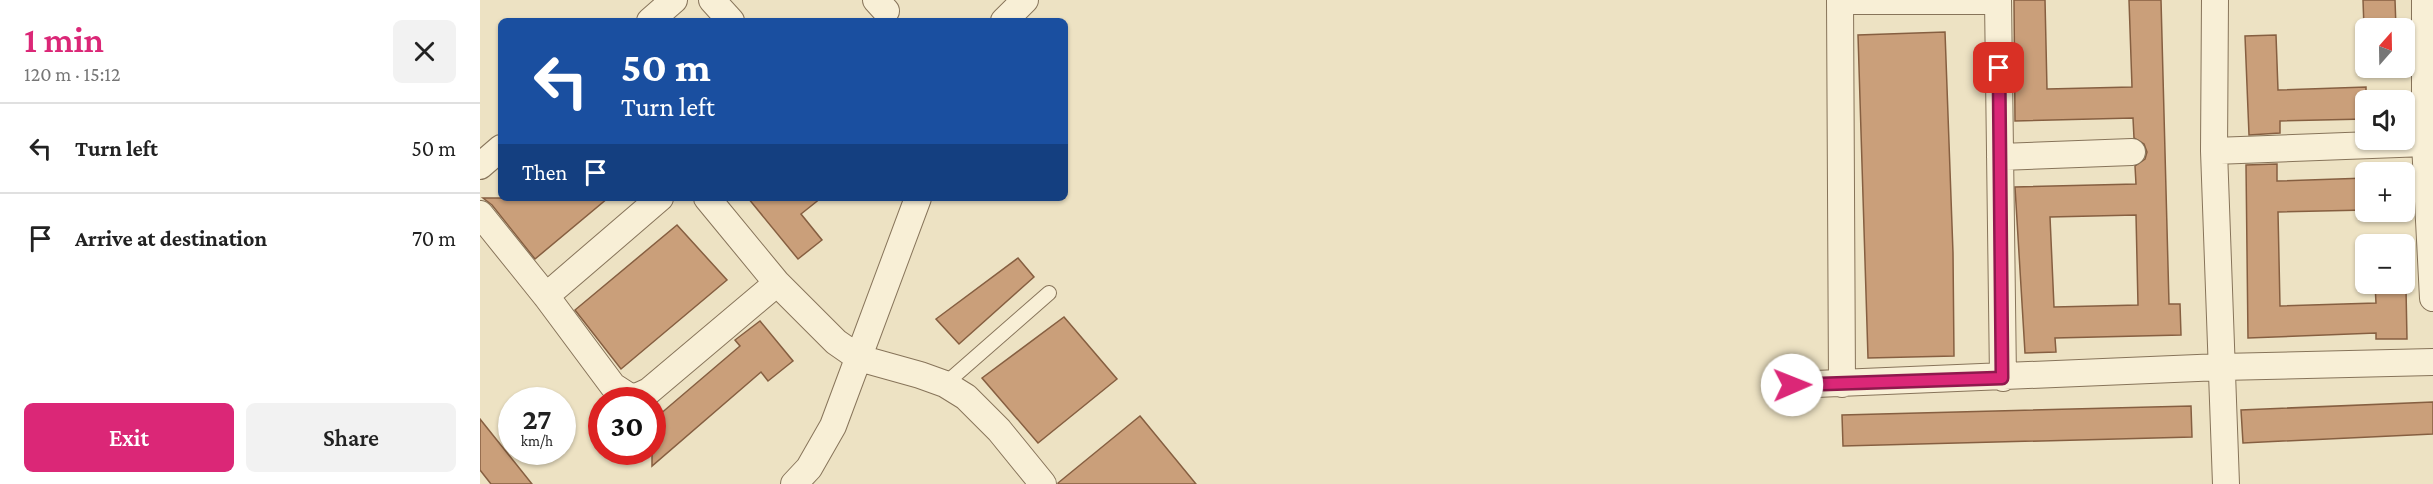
<!DOCTYPE html>
<html lang="en">
<head>
<meta charset="utf-8">
<style>
	body { margin:0; font-family:"Crimson Pro",serif; background:#f2f2f2; color:#222; height:100vh; display:flex; flex-direction:column; font-size:22px; white-space:nowrap }
	* { box-sizing:border-box; margin:0 }
	p { font-size:20px; color:#767676 }
	.icon { flex:none; width:33px; height:33px; fill:none; stroke:currentColor; stroke-width:2; stroke-linecap:round; stroke-linejoin:round }
	.map { position:relative; flex:1; overflow:hidden }
	.panel { display:flex; flex-direction:column; background:#fff; width:480px }
	.panel>* { flex:none }
	.hud { position:absolute; left:18px; top:18px; width:570px; height:183px; border-radius:9px; box-shadow:0 2px 4px #0004; background:#1a4fa0; color:#fff; overflow:hidden }
	.needle { width:39px; rotate:20deg }
	.tools { position:absolute; left:1875px; top:18px; display:grid; gap:12px }
	.tools a { display:grid; place-items:center; width:60px; height:60px; border-radius:9px; background:#fff; box-shadow:0 2px 4px #0004; font-size:30px }
	.speed { position:absolute; left:18px; top:387px; display:flex; gap:12px; font-size:30px; font-weight:700; text-align:center }
	.speed>* { display:grid; place-content:center; width:78px; height:78px; border-radius:50%; background:#fff; box-shadow:0 2px 4px #0004; line-height:1 }
	.speed small { font-size:15px; font-weight:400 }
	.speed .limit { border:9px solid #d22; background:#fff; color:#111 }
	.pin { position:absolute; display:grid; place-items:center; width:51px; height:51px; color:#fff; margin:-26px; border-radius:12px; box-shadow:0 3px 9px #0006 }
	.me { position:absolute; width:66px; margin:-33px; rotate:89deg; stroke-linejoin:round; filter:drop-shadow(0 0 4px #0008) }
	.turn { display:flex; align-items:center; gap:21px; height:126px; padding:0 24px; font-size:27px }
	.turn .icon { width:78px; height:78px; stroke-width:2.5 }
	.turn b { display:block; font-size:42px; line-height:51px }
	.then { display:flex; align-items:center; height:57px; padding:0 24px; background:#0003; gap:12px; font-size:22px }
	.round { display:grid; place-items:center; flex:none; width:63px; height:63px; border-radius:9px; background:#f2f2f2 }
	.head { display:flex; align-items:center; justify-content:space-between; height:102px; padding:0 24px }
	h1 { font-size:36px; font-weight:600; line-height:45px; color:#db2777 }
	.action { display:flex; gap:12px; margin-top:auto; padding:12px 24px }
	.action a { flex:1; height:69px; border-radius:9px; background:#db2777; color:#fff; font-size:24px; font-weight:600; line-height:69px; text-align:center }
	.action a+a { background:#f2f2f2; color:#222 }
	ul { padding:0; list-style:none }
	li { display:flex; align-items:center; gap:18px; height:90px; padding:0 24px; border-top:2px solid #e0e0e0 }
	li div { flex:1 }
	li b { display:block; font-size:22px }
	li em { font-style:normal }
	main { display:flex; flex:1; min-height:0 }
	.map>svg:first-child { display:block }
</style>
</head>
<body>
<main>
<section class="panel">
<div class="head"><div><h1>1 min</h1><p>120 m · 15:12</p></div><a class="round"><svg class="icon" aria-label="close" viewBox="0 0 24 24"><path d="M6 6l12 12M18 6L6 18"/></svg></a></div>
<ul>
<li><svg class="icon" aria-label="left" viewBox="0 0 24 24"><path d="M17 20v-9H6M10 6l-5 5 5 5"/></svg><div><b>Turn left</b></div><em>50 m</em></li>
<li><svg class="icon" aria-label="arrive" viewBox="0 0 24 24"><path d="M6 21V4h12l-3 4 3 4H6"/></svg><div><b>Arrive at destination</b></div><em>70 m</em></li>
</ul>
<div class="action"><a>Exit</a><a>Share</a></div>
</section>
<div class="map">
<svg width="1953" height="484" viewBox="0 0 1953 484">
	<rect width="100%" height="100%" fill="#ede2c3"/>
	<path fill="#ca9f7a" stroke="#865f41" stroke-width="1.5" fill-rule="evenodd" d="M 1534,0 L 1565,0 L 1567,89 L 1652,87 L 1649,0 L 1681,0 L 1689,304 L 1700,304 L 1701,335 L 1575,338 L 1576,352 L 1545,353 L 1535,187 L 1656,184 L 1655,166 L 1665,159 L 1667,152 L 1664,144 L 1654,138 L 1653,118 L 1535,121 ZM 1656,215 L 1658,305 L 1574,307 L 1570,217 Z
		M 1883,0 L 1915,0 L 1916,28 L 1884,28 Z
		M 1465,32 L 1473,253 L 1474,356 L 1388,358 L 1378,35 Z
		M 1796,35 L 1798,90 L 1886,87 L 1886,119 L 1800,121 L 1800,133 L 1769,135 L 1765,36 Z
		M 1797,164 L 1797,181 L 1886,178 L 1886,210 L 1798,212 L 1800,306 L 1896,303 L 1895,284 L 1924,284 L 1924,244 L 1895,244 L 1895,238 L 1925,238 L 1927,339 L 1896,339 L 1896,333 L 1768,338 L 1766,165 Z
		M 3,198 L 128,198 L 55,259 L 12,205 Z
		M 268,198 L 341,198 L 321,214 L 342,240 L 318,259 Z
		M 197,225 L 247,280 L 141,369 L 95,310 Z
		M 538,258 L 554,277 L 479,344 L 456,319 Z
		M 584,317 L 637,379 L 558,443 L 502,378 Z
		M 280,321 L 313,361 L 288,381 L 281,372 L 172,466 L 172,421 L 260,346 L 255,340 Z
		M 1953,402 L 1953,434 L 1763,443 L 1761,410 Z
		M 1711,406 L 1712,437 L 1363,446 L 1362,415 Z
		M 660,416 L 716,484 L 578,484 L 578,483 Z
		M 0,419 L 52,484 L 11,484 L 0,470 Z"/>
	<g fill="none" stroke-linecap="round" stroke-linejoin="round">
		<g stroke="#87745a" stroke-width="16">
			<path id="service" d="M 465,384 L 569,293"/>
		</g>
		<g stroke="#87745a" stroke-width="28">
			<path id="minor" d="M 232,0 L 251,21
				M 396,0 L 406,11
				M 1360,0 L 1362,384
				M 1518,0 L 1523,378
				M 1735,0 L 1734,151 L 1746,484
				M 1945,0 L 1945,143 L 1953,298
				M 1360,1 L 1518,1
				M 170,21 L 194,0
				M 524,21 L 545,0
				M 1734,151 L 1945,143
				M 1520,157 L 1652,152
				M 0,166 L 21,148
				M 227,198 L 297,283 L 356,342 L 379,358 L 440,375 L 465,384 L 486,397 L 519,430 L 563,484
				M 0,214 L 66,296 L 133,386 L 150,397 L 158,396 L 169,391 L 297,283
				M 66,296 L 180,198
				M 1312,385 L 1741,367 L 1953,362
				M 314,484 L 329,468 L 353,426 L 438,198"/>
		</g>
		<use href="#service" stroke="#f8efd6" stroke-width="14"/>
		<use href="#minor" stroke="#f8efd6" stroke-width="26"/>
	</g>
	<g fill="none" stroke-linecap="round" stroke-linejoin="round">
		<g stroke="#8e194d" stroke-width="15">
			<path id="route" d="M 1312,385 L 1522,378 L 1519,68"/>
		</g>
		<use href="#route" stroke="#db2777" stroke-width="10"/>
	</g>
</svg>
<div class="tools">
<a><svg class="needle" viewBox="-14 -14 28 28"><path d="M0-13l5 13h-10z" fill="#e53935"/><path d="M0 13l5-13h-10z" fill="#767676"/></svg></a>
<a><svg class="icon" aria-label="sound" viewBox="0 0 24 24"><path d="M4 9h4l5-4v14l-5-4H4zM17 9q2 3 0 6"/></svg></a>
<a>+</a>
<a>−</a>
</div>
<div class="speed"><div>27<small>km/h</small></div><div class="limit">30</div></div>
<div class="pin" style="left:1519px;top:68px;background:#d93025"><svg class="icon" aria-label="arrive" viewBox="0 0 24 24"><path d="M6 21V4h12l-3 4 3 4H6"/></svg></div>
<svg class="me" style="left:1312px;top:385px" viewBox="-20 -20 40 40"><circle r="19" fill="#fff"/><path d="M0-13L10 11 0 6-10 11z" fill="#db2777"/></svg>
<div class="hud">
<div class="turn"><svg class="icon" aria-label="left" viewBox="0 0 24 24"><path d="M17 20v-9H6M10 6l-5 5 5 5"/></svg><div><b>50 m</b>Turn left</div></div>
<div class="then">Then<svg class="icon" aria-label="arrive" viewBox="0 0 24 24"><path d="M6 21V4h12l-3 4 3 4H6"/></svg></div>
</div>
</div>
</main>
</body>
</html>
